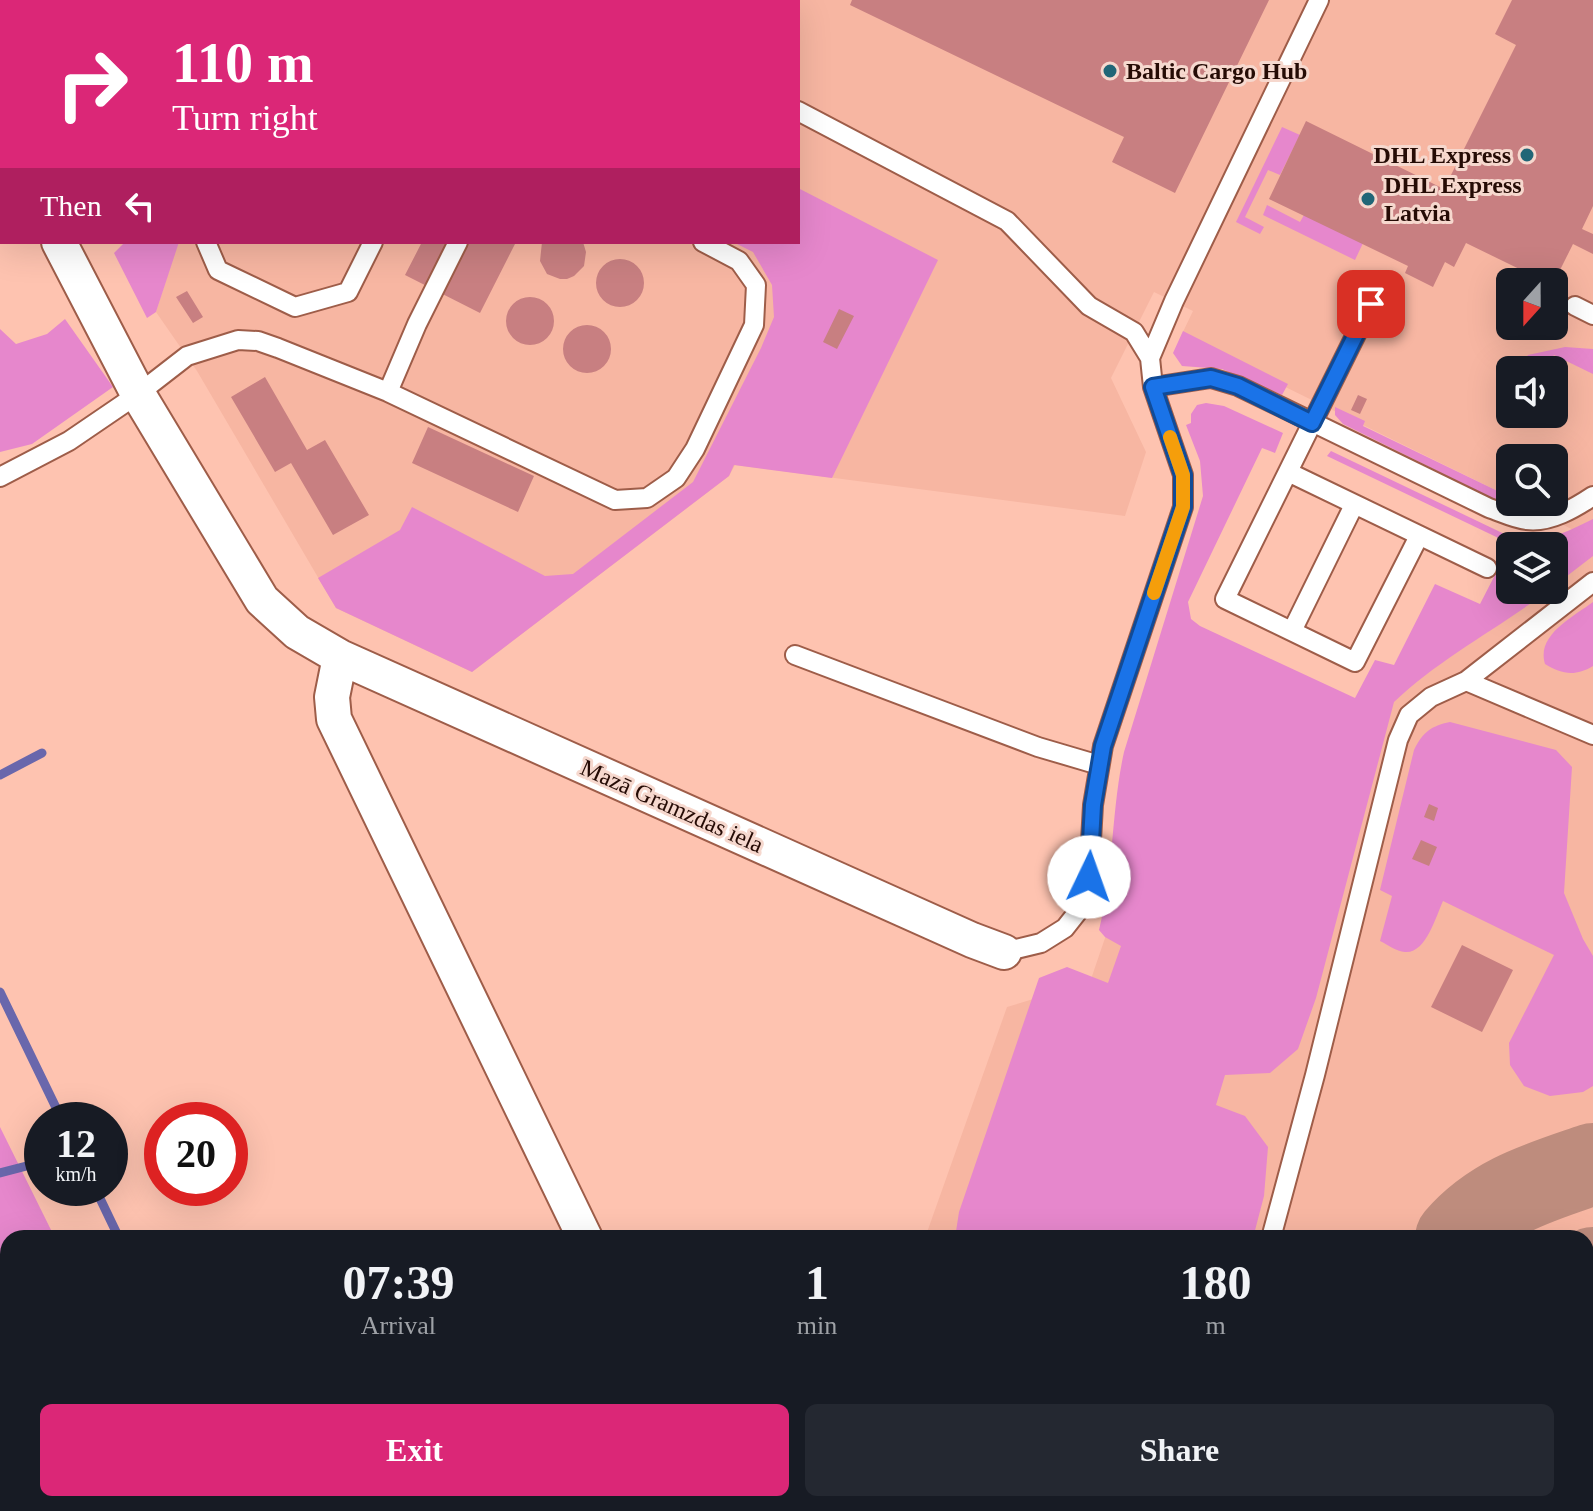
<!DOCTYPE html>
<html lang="en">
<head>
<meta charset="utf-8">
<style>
	body { margin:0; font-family:"Times New Roman",serif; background:#242831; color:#f1f3f6; height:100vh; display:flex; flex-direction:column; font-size:30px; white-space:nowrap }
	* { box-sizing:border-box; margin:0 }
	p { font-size:26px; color:#9ea1a6 }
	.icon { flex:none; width:44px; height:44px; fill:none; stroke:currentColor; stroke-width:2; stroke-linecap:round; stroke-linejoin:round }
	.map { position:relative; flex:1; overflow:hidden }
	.details { position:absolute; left:0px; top:1230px; width:1594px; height:282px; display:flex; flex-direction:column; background:#171b24; border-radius:24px 24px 0 0; box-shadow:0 8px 32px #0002 }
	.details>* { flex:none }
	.top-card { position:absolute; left:0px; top:0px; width:800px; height:244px; box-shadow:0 8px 32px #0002; background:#db2777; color:#fff; overflow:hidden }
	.needle { width:52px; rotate:201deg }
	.tools { position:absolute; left:1496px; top:268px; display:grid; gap:16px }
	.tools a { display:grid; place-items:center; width:72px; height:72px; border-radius:12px; background:#171b24; box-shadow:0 8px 32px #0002; font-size:40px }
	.speed { position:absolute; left:24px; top:1102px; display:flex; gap:16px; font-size:40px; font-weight:700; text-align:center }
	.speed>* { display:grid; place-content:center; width:104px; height:104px; border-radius:50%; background:#171b24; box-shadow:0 8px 32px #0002; line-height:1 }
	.speed small { font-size:20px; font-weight:400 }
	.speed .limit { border:12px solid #d22; background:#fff; color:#111 }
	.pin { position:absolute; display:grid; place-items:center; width:68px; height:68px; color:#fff; margin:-34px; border-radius:16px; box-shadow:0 4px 12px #0006 }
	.me { position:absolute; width:88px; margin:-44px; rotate:3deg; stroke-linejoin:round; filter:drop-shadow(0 0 6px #0008) }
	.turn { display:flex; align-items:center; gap:28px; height:168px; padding:0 40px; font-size:36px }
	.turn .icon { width:104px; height:104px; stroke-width:2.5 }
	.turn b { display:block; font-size:56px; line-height:68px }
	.then { display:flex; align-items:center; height:76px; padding:0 40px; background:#0003; gap:16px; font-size:30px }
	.eta { display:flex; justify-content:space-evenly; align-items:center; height:136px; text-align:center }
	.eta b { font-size:48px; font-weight:800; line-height:56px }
	.cta { display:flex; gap:16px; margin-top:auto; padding:16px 40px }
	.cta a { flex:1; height:92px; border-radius:12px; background:#db2777; color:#fff; font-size:32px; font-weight:800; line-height:92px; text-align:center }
	.cta a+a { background:#242831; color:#f1f3f6 }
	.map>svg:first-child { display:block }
</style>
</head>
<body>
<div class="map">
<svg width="1593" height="1511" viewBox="0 0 1593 1511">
	<rect width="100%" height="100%" fill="#fec3b0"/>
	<path fill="#f7b6a2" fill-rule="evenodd" d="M 27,0 L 1593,0 L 1593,1511 L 892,1510 L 893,1504 L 1586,1504 L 1586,1238 L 925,1238 L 1007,1007 L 1090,982 L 1119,897 L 1511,590 L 1554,590 L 1554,546 L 1579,533 L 1520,502 L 1554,502 L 1554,458 L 1510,458 L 1510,497 L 1181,336 L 1193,311 L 1154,292 L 1111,378 L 1146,452 L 1125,516 L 735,465 L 729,476 L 472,672 L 336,608 L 197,371 L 156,312 L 176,248 L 179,242 L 798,242 L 798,2 ZM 1510,282 L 1554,282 L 1554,326 L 1510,326 ZM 1510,370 L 1554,370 L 1554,414 L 1510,414 Z"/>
	<path fill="#e687cc" d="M 0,0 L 107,0 L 111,2 L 2,2 L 2,89 Z
		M 432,0 L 640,0 L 434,2 Z
		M 1282,127 L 1300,135 L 1280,175 L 1268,170 L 1245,217 L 1264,227 L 1260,234 L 1236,222 Z
		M 798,188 L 938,260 L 832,478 L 734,465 L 729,476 L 472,672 L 336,608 L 318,578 L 400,530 L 412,507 L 545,576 L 573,574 L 693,482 L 761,348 L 774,317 L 772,285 L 753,252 L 733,242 L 798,242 Z
		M 1267,205 L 1300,222 L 1304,215 L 1363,243 L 1355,260 L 1263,215 Z
		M 125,242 L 179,242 L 156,312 L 147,318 L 114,253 Z
		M 65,319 L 113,387 L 32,444 L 0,452 L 0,329 L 16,344 L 47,334 Z
		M 1183,331 L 1288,384 L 1282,395 L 1222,369 L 1182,366 L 1173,353 Z
		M 1565,347 L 1593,349 L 1593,374 L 1554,355 L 1545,370 L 1538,370 L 1523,362 L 1528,355 Z
		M 1206,403 L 1224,406 L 1283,433 L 1275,453 L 1262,448 L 1188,602 L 1191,619 L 1200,626 L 1355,698 L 1375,660 L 1394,665 L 1435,584 L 1480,604 L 1511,544 L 1327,456 L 1331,451 L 1517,540 C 1547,542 1567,532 1593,519 L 1593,556 L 1554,586 L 1554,546 L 1510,546 L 1510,590 L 1549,590 C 1498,629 1440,658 1394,702 L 1316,998 L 1298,1049 L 1270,1073 L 1225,1075 L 1216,1105 L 1245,1116 L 1268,1147 L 1264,1196 L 1253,1238 L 955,1238 L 959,1212 L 1039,978 L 1067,967 L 1108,983 L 1121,946 L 1105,937 L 1099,930 C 1114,871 1111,811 1124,752 L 1203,496 L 1200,461 L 1186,425 L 1191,423 L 1191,414 L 1197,405 Z
		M 1335,407 L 1365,421 L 1363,426 L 1510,497 L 1510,502 L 1520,502 L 1532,508 L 1519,507 L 1498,501 L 1343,424 L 1335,415 Z
		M 1593,602 L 1593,666 C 1575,677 1561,674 1545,664 C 1536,635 1573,617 1593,602 Z
		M 1450,722 L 1556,750 L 1572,767 L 1564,893 L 1583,939 L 1593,956 L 1593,1086 L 1583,1092 L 1550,1096 L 1524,1086 L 1510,1065 L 1509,1043 L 1554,955 L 1443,901 C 1436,916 1426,954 1405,952 C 1396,951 1388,945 1380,941 L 1392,896 L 1380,890 L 1414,750 C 1423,732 1431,726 1450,722 Z
		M 0,1127 L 55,1238 L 8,1238 L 8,1504 L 186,1504 L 190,1511 L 0,1511 Z
		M 924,1504 L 1184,1504 L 1182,1511 L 925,1511 Z"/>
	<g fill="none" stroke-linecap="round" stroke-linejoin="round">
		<path stroke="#6967ac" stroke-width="9" d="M 0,775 L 42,753
			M 0,992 L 62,1120
			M 0,1173 L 42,1162
			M 95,1188 L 119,1238
			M 248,1504 L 251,1511
			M 380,1504 L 384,1511
			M 313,1511 L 327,1504"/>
		<path stroke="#be8c7d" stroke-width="82" d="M 1456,1238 C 1493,1195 1541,1182 1593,1164
			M 1586,1282 L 1593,1268
			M 1586,1431 L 1593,1417
			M 1366,1504 L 1368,1511
			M 1476,1511 L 1479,1504
			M 1548,1511 L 1551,1504"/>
	</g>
	<path fill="#c87f81" d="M 852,0 L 1269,0 L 1175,193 L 1112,162 L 1124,137 L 850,5 Z
		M 1512,0 L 1593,0 L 1593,206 L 1582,229 L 1593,234 L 1593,254 L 1573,244 L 1554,282 L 1546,282 L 1466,243 L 1454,267 L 1445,262 L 1433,287 L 1405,273 L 1408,266 L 1269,199 L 1306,121 L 1444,189 L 1516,45 L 1495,34 Z
		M 422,242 L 516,242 L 480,313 L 405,275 Z
		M 542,242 L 583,242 L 586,252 L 584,266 L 574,276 L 567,279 L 560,279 L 547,274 L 540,261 Z
		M596 283a24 24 0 1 1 48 0a24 24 0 1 1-48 0Z
		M 187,291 L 203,317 L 193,323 L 176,297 Z
		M506 321a24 24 0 1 1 48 0a24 24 0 1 1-48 0Z
		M 839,309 L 854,316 L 837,349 L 823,342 Z
		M563 349a24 24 0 1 1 48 0a24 24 0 1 1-48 0Z
		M 265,377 L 307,450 L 325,440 L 369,515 L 333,535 L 291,463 L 275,472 L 231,397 Z
		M 1358,395 L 1367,399 L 1360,414 L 1351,410 Z
		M 428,427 L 534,476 L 518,512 L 412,463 Z
		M 1429,804 L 1438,808 L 1434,821 L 1424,817 Z
		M 1421,840 L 1437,847 L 1429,866 L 1412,859 Z
		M 1462,945 L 1513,970 L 1482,1032 L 1431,1007 Z"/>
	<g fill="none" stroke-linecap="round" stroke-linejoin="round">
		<g stroke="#9e5d49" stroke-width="22">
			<path id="lane" d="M 153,0 L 158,2
				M 682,0 L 683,2
				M 1319,0 L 1174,301 L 1150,358 L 1153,387 L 1211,378 L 1238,386 L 1489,508 C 1501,512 1515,519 1527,520 C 1550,523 1575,508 1593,496
				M 366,2 L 367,0
				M 798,111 L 1007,221 L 1089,306 L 1134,332 L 1150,358
				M 206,242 L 218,270 L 295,307 L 348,292 L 373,242
				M 1371,304 L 1225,599 L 1355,662 L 1419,536
				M 1575,306 L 1593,315
				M 388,392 L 417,324 L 458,242
				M 1288,472 L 1487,568
				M 0,477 L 69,441 L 138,394 L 187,356 L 238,340 L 258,341 L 278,348 L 388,392 L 615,500 L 647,498 L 676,478 L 695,449 L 754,325 L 756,285 L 739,261 L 703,242
				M 1292,631 L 1354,505
				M 795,655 L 1038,747 L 1099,765
				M 1466,681 L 1593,582
				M 1004,952 L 1041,943 L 1065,928 L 1080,909 L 1089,877 L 1093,805 L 1103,746 L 1183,507 L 1183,475 L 1153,387
				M 1271,1238 L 1315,1075 L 1398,740 L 1409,715 L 1431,697 L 1466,681 L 1593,735
				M 1196,1511 L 1198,1504"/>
		</g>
		<g stroke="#9e5d49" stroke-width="38">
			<path id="street" d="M 0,134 L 2,138
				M 59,242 L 138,394 L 262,600 L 297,632 L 340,657 L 972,940 L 1004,952
				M 340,657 L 332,697 L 334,719 L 585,1238
				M 450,1511 L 459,1504"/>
		</g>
		<use href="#lane" stroke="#fff" stroke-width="18"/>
		<use href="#street" stroke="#fff" stroke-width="34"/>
	</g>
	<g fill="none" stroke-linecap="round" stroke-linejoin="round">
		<g stroke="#114b97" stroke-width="20">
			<path id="route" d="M 1089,877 L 1093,805 L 1103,746 L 1183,507 L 1183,475 L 1153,387 L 1211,378 L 1238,386 L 1312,423 L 1371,304"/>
		</g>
		<use href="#route" stroke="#1a73e8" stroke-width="14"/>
		<path stroke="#f59e0b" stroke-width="14" d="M 1154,593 L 1183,507 L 1183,475 L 1170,437"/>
	</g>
	<g fill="#216677" stroke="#f6d8ce" stroke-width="3">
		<circle cx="1110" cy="71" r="8"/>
		<circle cx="1527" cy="155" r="8"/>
		<circle cx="1368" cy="199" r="8"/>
	</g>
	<g text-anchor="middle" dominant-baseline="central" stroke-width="6" stroke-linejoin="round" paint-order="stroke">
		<g font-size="24" font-weight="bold" fill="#250b05" stroke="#f6d8ce" text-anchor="start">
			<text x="1126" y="71">Baltic Cargo Hub</text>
			<text x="1511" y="155" text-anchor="end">DHL Express</text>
			<text x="1384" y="185">DHL Express<tspan x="1384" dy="28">Latvia</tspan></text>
		</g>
		<g font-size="24" fill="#250b05" stroke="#f6d8ce">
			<text transform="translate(672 806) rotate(24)">Mazā Gramzdas iela</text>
		</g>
	</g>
</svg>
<div class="tools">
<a><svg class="needle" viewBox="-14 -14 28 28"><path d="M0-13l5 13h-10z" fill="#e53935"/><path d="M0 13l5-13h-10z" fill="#9ea1a6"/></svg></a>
<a><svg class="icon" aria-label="sound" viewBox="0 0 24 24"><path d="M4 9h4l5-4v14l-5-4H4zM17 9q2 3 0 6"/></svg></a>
<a><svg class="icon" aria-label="search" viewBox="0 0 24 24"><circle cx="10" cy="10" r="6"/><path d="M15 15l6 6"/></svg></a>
<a><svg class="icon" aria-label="layers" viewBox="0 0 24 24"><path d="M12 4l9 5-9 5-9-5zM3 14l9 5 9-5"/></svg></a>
</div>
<div class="speed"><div>12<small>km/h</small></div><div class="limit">20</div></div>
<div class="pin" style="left:1371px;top:304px;background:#d93025"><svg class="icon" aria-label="arrive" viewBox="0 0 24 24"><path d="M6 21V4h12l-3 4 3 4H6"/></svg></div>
<svg class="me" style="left:1089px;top:877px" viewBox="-20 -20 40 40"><circle r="19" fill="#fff"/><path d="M0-13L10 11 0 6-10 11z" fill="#1a73e8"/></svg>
<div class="top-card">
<div class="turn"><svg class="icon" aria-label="right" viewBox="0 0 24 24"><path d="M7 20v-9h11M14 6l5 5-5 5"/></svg><div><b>110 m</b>Turn right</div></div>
<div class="then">Then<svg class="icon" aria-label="left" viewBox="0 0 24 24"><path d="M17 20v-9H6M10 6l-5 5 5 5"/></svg></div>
</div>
<section class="details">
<div class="eta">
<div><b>07:39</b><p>Arrival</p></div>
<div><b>1</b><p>min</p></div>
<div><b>180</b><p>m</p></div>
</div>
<div class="cta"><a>Exit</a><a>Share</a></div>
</section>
</div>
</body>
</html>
